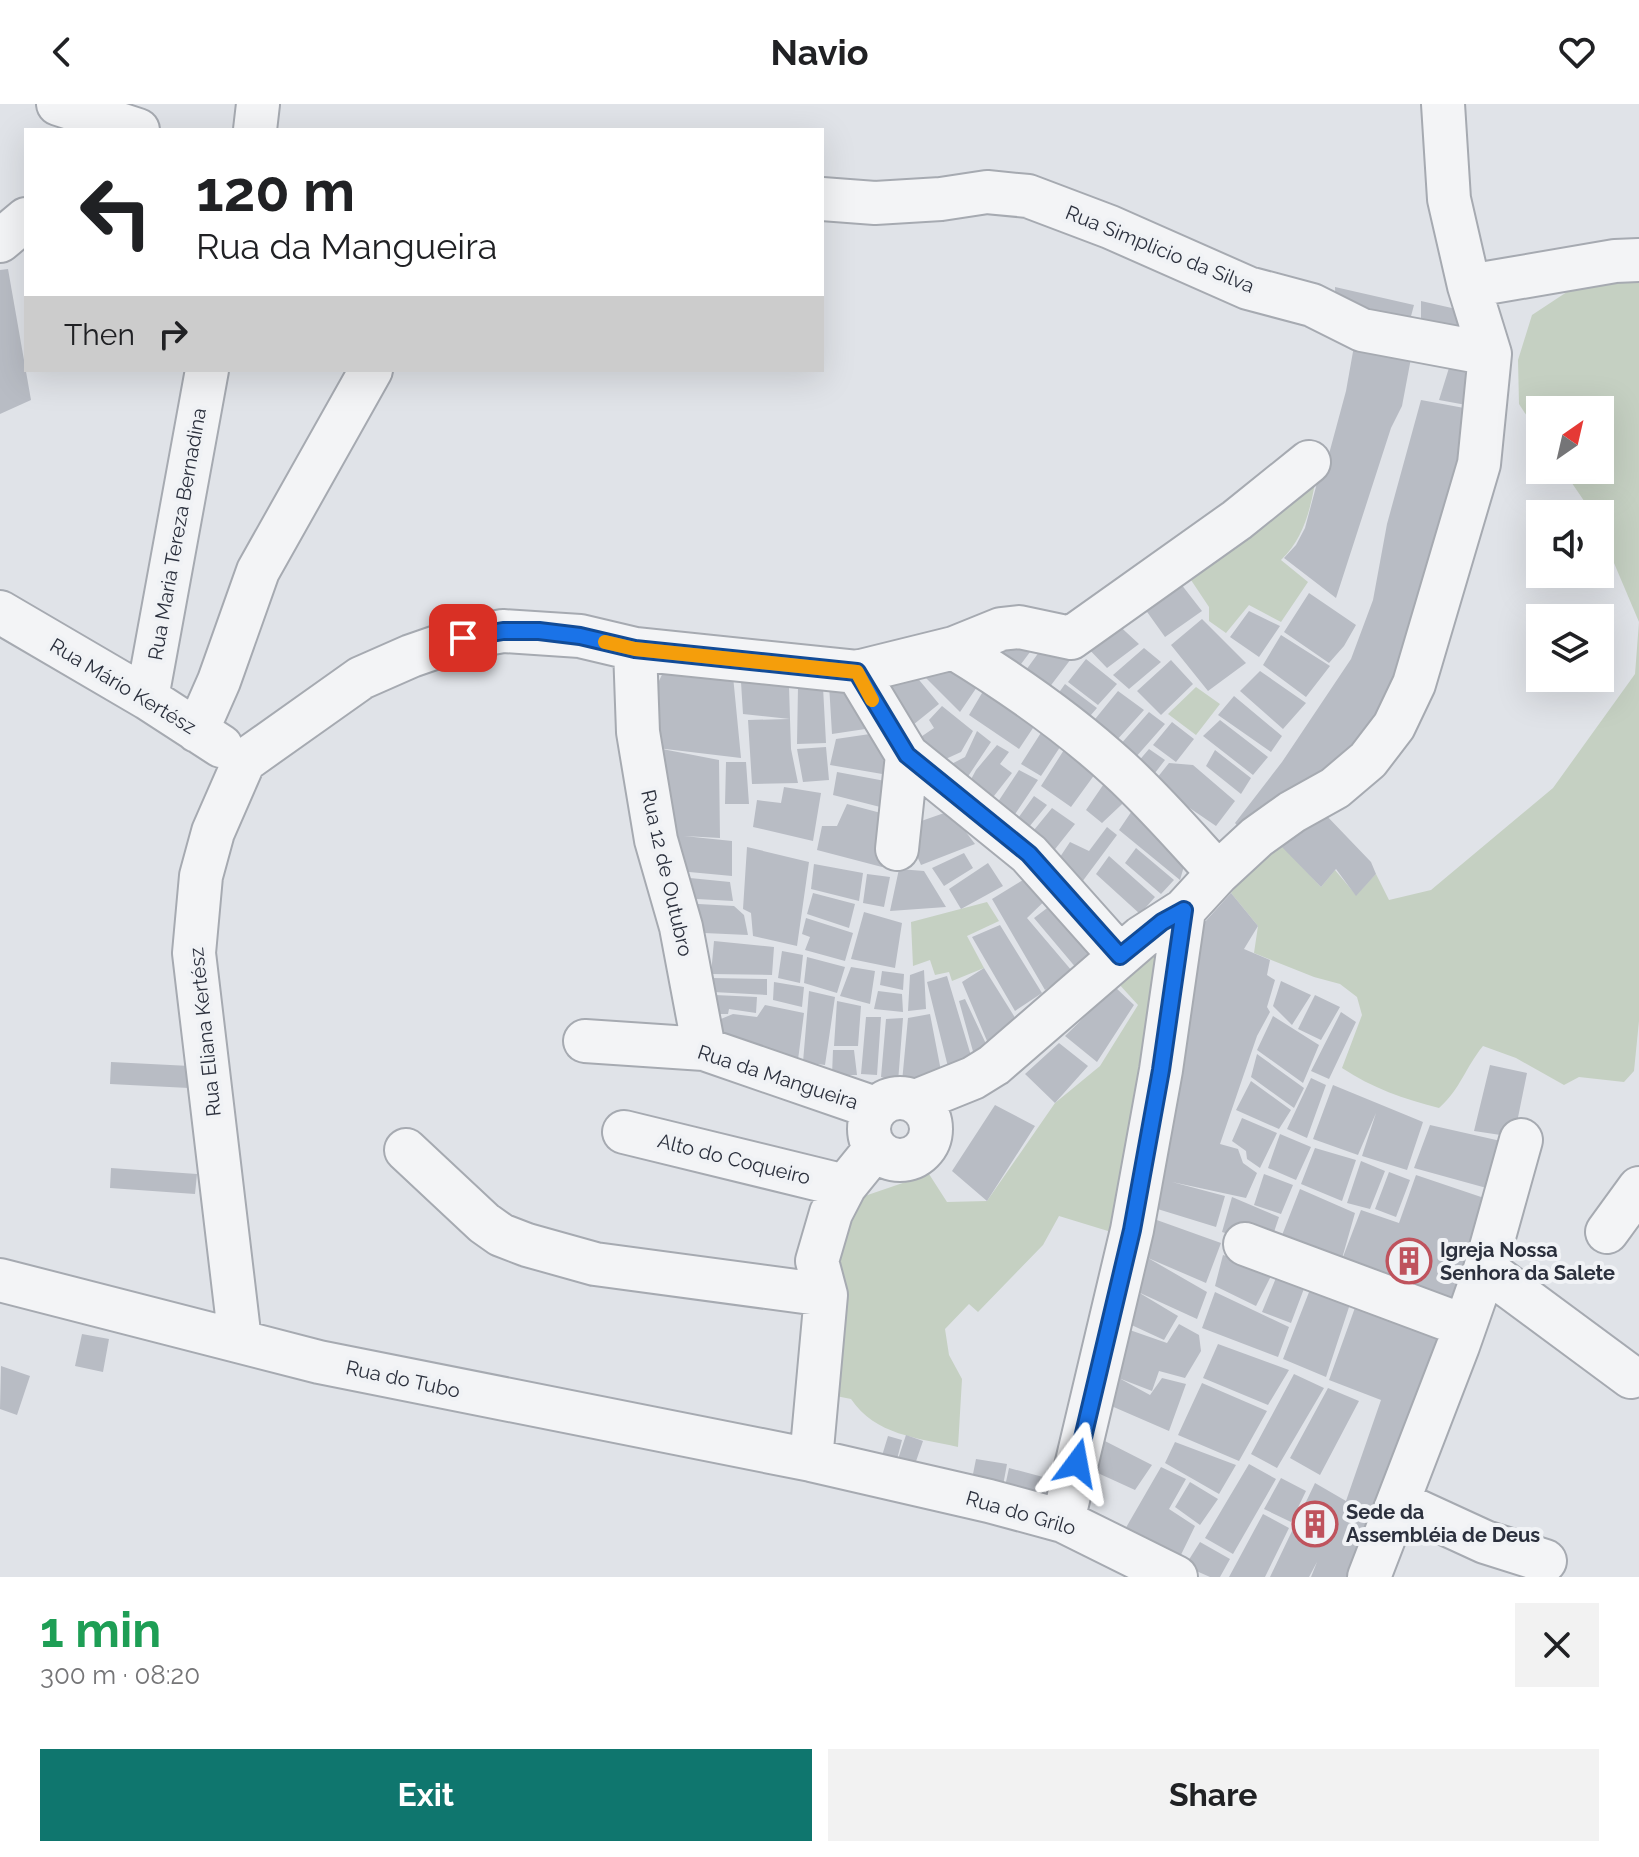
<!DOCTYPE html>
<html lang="en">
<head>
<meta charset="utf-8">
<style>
	body { margin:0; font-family:Raleway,sans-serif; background:#f2f2f2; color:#202124; height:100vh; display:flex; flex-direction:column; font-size:30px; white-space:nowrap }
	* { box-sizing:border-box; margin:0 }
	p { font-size:26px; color:#757577 }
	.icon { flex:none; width:44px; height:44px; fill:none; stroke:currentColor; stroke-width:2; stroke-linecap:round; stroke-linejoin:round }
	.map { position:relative; height:1473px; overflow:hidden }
	.drawer { display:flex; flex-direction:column; background:#fff; flex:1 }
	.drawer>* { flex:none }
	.hud { position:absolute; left:24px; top:24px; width:800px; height:244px; border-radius:0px; box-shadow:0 8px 32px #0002; background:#fff; color:#202124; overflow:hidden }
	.needle { width:52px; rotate:34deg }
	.buttons { position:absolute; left:1526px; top:292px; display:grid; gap:16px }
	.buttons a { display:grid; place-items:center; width:88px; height:88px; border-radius:0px; background:#fff; box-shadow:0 8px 32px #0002; font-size:40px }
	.pin { position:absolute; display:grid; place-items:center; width:68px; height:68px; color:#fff; margin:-34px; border-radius:16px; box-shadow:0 4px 12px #0006 }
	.me { position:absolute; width:88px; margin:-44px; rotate:13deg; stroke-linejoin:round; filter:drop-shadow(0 0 6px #0008) }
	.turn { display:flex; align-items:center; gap:28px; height:168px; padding:0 40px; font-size:36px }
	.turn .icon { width:104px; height:104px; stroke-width:2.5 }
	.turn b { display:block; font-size:56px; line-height:68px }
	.then { display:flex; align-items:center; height:76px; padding:0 40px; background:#0003; gap:16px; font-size:30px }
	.round { display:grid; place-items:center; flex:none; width:84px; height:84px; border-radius:0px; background:#f2f2f2 }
	.head { display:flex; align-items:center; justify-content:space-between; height:136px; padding:0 40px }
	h1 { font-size:48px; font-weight:700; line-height:60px; color:#1e9e55 }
	.cta { display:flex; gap:16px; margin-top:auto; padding:16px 40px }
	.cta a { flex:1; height:92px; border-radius:0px; background:#0f766e; color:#fff; font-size:32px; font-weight:700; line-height:92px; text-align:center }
	.cta a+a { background:#f2f2f2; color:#202124 }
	header { display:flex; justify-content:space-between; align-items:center; height:104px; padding:0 40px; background:#fff; font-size:36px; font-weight:700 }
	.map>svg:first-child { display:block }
</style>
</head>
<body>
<header><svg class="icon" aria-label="back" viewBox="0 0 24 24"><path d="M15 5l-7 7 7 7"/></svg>Navio<svg class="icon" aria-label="heart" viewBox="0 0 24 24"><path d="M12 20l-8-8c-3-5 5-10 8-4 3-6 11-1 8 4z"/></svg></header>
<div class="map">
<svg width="1639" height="1473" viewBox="0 0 1639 1473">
	<rect width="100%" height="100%" fill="#e0e3e8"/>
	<path fill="#c5d0c2" d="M 1639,172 L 1639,917 L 1634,967 L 1624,978 L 1579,973 L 1564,981 L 1516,954 L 1483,942 C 1465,964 1461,984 1439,1004 C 1404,995 1372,984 1342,964 L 1362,911 L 1357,893 L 1340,880 L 1314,873 L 1254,849 L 1258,822 L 1231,789 L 1275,734 L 1321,783 L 1335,766 L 1356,791 L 1376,770 L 1389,796 L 1431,786 L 1553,684 L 1635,570 L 1639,518 L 1600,426 L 1600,410 L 1593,410 L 1563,366 L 1600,366 L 1600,306 L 1540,306 L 1540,332 L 1519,300 L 1518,256 L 1532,211 L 1582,178 Z
		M 1319,357 C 1312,394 1309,429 1281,456 L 1308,478 L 1281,518 L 1249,501 L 1226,529 L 1209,517 L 1209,503 L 1181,461 Z
		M 1196,583 L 1220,600 L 1196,631 L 1168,610 Z
		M 987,798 L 999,817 L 967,832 L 984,864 L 952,877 L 949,868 L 935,871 L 930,856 L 913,862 L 911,818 Z
		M 1167,835 L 1121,1131 L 1059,1112 L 1043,1141 L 978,1208 L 969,1200 L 945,1225 L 949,1251 L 962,1275 L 958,1343 C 918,1334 875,1331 851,1295 L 826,1290 L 836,1111 L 853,1096 L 929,1070 L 947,1098 L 987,1097 L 1055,999 L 1100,962 L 1138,901 L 1118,879 Z"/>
	<path fill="#b8bcc4" d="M 8,165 L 31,296 L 0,310 L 0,166 Z
		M 1335,183 L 1414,201 L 1406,231 L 1336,208 Z
		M 1421,197 L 1465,207 L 1468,243 L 1421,232 Z
		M 1354,242 L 1412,249 L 1402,302 L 1391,324 L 1336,494 L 1284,454 L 1296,441 L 1305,424 L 1317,379 L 1326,361 L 1346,287 Z
		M 1453,251 L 1485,259 L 1477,303 L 1439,296 Z
		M 1421,296 L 1475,306 L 1416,529 L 1378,611 L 1327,675 L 1244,729 L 1235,719 L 1282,658 L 1351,555 L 1373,496 L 1387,420 Z
		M 1174,471 L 1202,507 L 1165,533 L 1140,498 Z
		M 1309,489 L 1356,521 L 1344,542 L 1329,559 L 1284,528 Z
		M 1249,507 L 1280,522 L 1259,553 L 1230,533 Z
		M 1202,515 L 1246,559 L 1208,587 L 1171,541 Z
		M 1113,516 L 1139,540 L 1107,564 L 1083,539 Z
		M 1281,531 L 1330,562 L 1306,593 L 1263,561 Z
		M 1050,533 L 1077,547 L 1039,597 L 1015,581 Z
		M 1012,537 L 1033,544 L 1009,576 L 981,558 Z
		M 1144,544 L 1161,558 L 1129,585 L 1113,571 Z
		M 1086,555 L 1117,580 L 1098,601 L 1068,578 Z
		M 1171,556 L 1193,580 L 1161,611 L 1137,587 Z
		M 666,562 L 733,572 L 741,654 L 657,644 L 719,656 L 720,734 L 684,732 L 732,737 L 732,772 L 668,766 L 645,607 Z
		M 1260,567 L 1306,599 L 1283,625 L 1240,587 Z
		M 957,568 L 979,580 L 960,608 L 922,570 Z
		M 915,571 L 939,600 L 898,633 L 866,580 Z
		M 741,578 L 789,582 L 790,615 L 791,645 L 798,679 L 752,680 L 748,616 L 790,615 L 743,610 Z
		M 829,580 L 847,582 L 872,624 L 832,630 Z
		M 1065,580 L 1097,604 L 1077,627 L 1048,604 Z
		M 798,583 L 823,583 L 826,639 L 797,640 Z
		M 985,584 L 1037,618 L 1019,645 L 969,611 Z
		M 1118,587 L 1144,606 L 1106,648 L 1082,631 Z
		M 1234,592 L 1282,632 L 1271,648 L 1218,611 Z
		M 942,602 L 973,627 L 961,648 L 926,664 L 906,643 L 934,624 L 929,616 Z
		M 1149,608 L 1165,620 L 1128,662 L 1112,650 Z
		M 1220,616 L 1268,653 L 1253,671 L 1203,632 Z
		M 1172,618 L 1194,635 L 1176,658 L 1153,641 Z
		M 1044,624 L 1064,637 L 1041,672 L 1021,660 Z
		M 977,627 L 991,638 L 957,689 L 934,669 L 965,653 Z
		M 870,630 L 892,655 L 888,671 L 830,661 L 836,635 Z
		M 1069,638 L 1103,659 L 1071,703 L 1041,682 Z
		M 997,641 L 1009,648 L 1000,660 L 1012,669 L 983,706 L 962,692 L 976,666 Z
		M 826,643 L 829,676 L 803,678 L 797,645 Z
		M 1149,645 L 1165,656 L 1148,678 L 1131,666 Z
		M 1215,646 L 1251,674 L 1241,690 L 1206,662 Z
		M 726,658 L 746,658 L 749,700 L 725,700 Z
		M 1169,659 L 1193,661 L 1235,697 L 1216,722 L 1153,679 Z
		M 1019,666 L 1038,676 L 1005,725 L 988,713 Z
		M 837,668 L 896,679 L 896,707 L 833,691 Z
		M 1112,668 L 1137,686 L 1102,719 L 1086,706 Z
		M 784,683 L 821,689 L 813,737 L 753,723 L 757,696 L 781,699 Z
		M 1034,692 L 1047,701 L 1020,734 L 1008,728 Z
		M 1142,692 L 1189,745 L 1180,776 L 1119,726 Z
		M 847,700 L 896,713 L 882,763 L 817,746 L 822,722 L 837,722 Z
		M 1052,704 L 1075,720 L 1048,754 L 1025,737 Z
		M 950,707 L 975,740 L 921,761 L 904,723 Z
		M 1324,709 L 1371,758 L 1376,770 L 1356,792 L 1336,765 L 1321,783 L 1280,741 Z
		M 1107,723 L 1117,731 L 1082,778 L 1054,762 L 1070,738 L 1089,747 Z
		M 747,743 L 809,758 L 797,842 L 753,832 L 751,809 L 743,805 Z
		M 1136,744 L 1174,776 L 1161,790 L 1125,759 Z
		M 964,749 L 973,764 L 944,782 L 932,764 Z
		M 1109,752 L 1155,793 L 1140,810 L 1096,770 Z
		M 988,759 L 1003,782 L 961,805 L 949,785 Z
		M 814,760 L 863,769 L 859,797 L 811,785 Z
		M 899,765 L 924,767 L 946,803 L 890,807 Z
		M 1041,765 L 1057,785 L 1027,814 L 1072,867 L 1045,886 L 992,795 Z
		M 867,770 L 890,773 L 884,803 L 863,799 Z
		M 670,772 L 730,778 L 733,797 L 679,794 Z
		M 813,789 L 855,800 L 849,824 L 807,810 Z
		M 1231,789 L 1258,822 L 1244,845 L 1270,856 L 1267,871 L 1275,876 L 1267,903 L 1270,908 L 1257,932 L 1220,1040 L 1238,1045 L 1243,1059 L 1257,1069 L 1246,1094 L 1172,1078 L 1225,1092 L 1216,1123 L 1151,1103 L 1203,820 Z
		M 1063,792 L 1101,839 L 1077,865 L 1034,814 Z
		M 681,799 L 734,802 L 744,811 L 748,831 L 704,829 L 705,838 L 693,839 Z
		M 864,808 L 902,819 L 895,864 L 851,855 Z
		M 806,814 L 853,829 L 845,857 L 805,846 L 810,833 L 802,830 Z
		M 1000,821 L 1042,889 L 1015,907 L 972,833 Z
		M 714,837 L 774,843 L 772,871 L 711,870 Z
		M 782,847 L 803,851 L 800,879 L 778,874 Z
		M 807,853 L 845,863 L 837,889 L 804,879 Z
		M 851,863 L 875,867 L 870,900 L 840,892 Z
		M 984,864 L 1019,920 L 990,944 L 962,878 Z
		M 924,866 L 926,905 L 908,907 L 910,871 Z
		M 882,867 L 904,870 L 903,886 L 880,881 Z
		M 947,872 L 972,955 L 949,967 L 927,878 Z
		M 712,874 L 767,875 L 767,891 L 713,888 Z
		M 1281,877 L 1311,891 L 1292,921 L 1273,902 Z
		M 774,878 L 804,883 L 802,903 L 773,896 Z
		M 1115,883 L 1134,901 L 1097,958 L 1065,932 Z
		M 809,887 L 835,893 L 825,961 L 803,958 Z
		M 878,887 L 902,890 L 903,908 L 874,905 Z
		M 715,891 L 757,893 L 756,909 L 729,905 L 728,910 L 717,910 Z
		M 1315,891 L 1340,903 L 1321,936 L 1298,925 Z
		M 965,895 L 987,942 L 974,951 L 959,897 Z
		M 837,897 L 861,902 L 858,942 L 834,942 Z
		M 765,901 L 804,909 L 798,956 L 721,943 L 716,917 L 733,910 L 757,913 Z
		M 1341,908 L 1356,918 L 1329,975 L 1311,967 Z
		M 930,910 L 941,967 L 902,978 L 908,914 Z
		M 1273,912 L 1319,941 L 1303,979 L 1257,946 Z
		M 866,913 L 881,913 L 877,971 L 861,970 Z
		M 903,914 L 898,978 L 881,973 L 886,915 Z
		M 1059,939 L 1088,962 L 1055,999 L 1025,970 Z
		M 833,946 L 854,946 L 857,971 L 832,971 Z
		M 1257,950 L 1304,984 L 1294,1004 L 1251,973 Z
		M 111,958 L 190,962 L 189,984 L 110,980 Z
		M 1490,961 L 1527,969 L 1514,1033 L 1474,1027 Z
		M 1311,974 L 1326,981 L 1307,1034 L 1287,1025 Z
		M 1251,977 L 1291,1006 L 1279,1025 L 1236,1006 Z
		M 1333,981 L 1423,1018 L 1407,1066 L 1362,1052 L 1376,1009 L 1358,1051 L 1313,1035 Z
		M 995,1001 L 1035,1022 L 987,1097 L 952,1067 Z
		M 1242,1014 L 1277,1029 L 1260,1064 L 1247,1055 L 1246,1047 L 1232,1037 Z
		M 1430,1021 L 1514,1040 L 1501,1088 L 1414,1064 Z
		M 1280,1030 L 1311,1043 L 1296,1076 L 1268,1064 Z
		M 1315,1044 L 1356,1056 L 1342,1097 L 1301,1080 Z
		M 1361,1057 L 1385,1067 L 1370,1105 L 1347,1099 Z
		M 111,1064 L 197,1070 L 195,1090 L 110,1084 Z
		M 1389,1068 L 1410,1076 L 1396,1113 L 1375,1105 Z
		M 1264,1070 L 1293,1081 L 1281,1110 L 1254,1101 Z
		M 1416,1071 L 1493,1097 L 1462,1215 L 1277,1144 L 1300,1085 L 1355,1109 L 1341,1158 L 1361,1106 L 1399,1119 Z
		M 1232,1093 L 1279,1113 L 1269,1143 L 1222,1128 Z
		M 1154,1115 L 1221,1139 L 1206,1179 L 1148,1154 L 1207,1188 L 1197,1215 L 1138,1188 L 1178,1212 L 1164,1236 L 1125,1218 Z
		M 1223,1151 L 1274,1166 L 1256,1202 L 1215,1182 Z
		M 1278,1169 L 1305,1182 L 1291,1219 L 1262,1208 Z
		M 1311,1183 L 1351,1197 L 1326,1273 L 1283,1255 Z
		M 1215,1188 L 1289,1223 L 1278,1253 L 1202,1224 Z
		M 1357,1198 L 1452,1230 L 1357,1473 L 1311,1473 L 1317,1458 L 1309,1473 L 1270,1473 L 1315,1379 L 1346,1397 L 1381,1296 L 1329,1276 Z
		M 1179,1220 L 1199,1231 L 1201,1247 L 1185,1274 L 1159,1267 L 1152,1287 L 1108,1270 L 1124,1224 L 1167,1239 Z
		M 82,1230 L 109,1235 L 103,1268 L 75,1262 Z
		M 1218,1240 L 1289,1266 L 1268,1301 L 1203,1274 Z
		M 1,1262 L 30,1272 L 17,1311 L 0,1305 Z
		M 1294,1270 L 1324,1284 L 1277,1364 L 1251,1350 Z
		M 1117,1273 L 1150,1291 L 1162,1274 L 1186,1280 L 1169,1327 L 1109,1301 Z
		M 1202,1279 L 1267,1307 L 1239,1357 L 1178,1331 Z
		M 1328,1284 L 1359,1297 L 1320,1371 L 1290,1354 Z
		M 906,1331 L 923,1337 L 913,1366 L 896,1361 Z
		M 888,1332 L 902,1336 L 896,1359 L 881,1355 Z
		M 1099,1334 L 1152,1361 L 1135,1386 L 1089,1365 Z
		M 1175,1338 L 1236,1361 L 1219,1390 L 1165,1359 Z
		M 976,1355 L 1007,1360 L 1002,1387 L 971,1380 Z
		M 1249,1360 L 1276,1375 L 1233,1450 L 1205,1434 Z
		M 1161,1363 L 1186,1375 L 1169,1405 L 1195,1422 L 1177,1459 L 1120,1434 Z
		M 1009,1364 L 1043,1373 L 1043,1395 L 1004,1387 Z
		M 1281,1374 L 1306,1387 L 1291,1418 L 1264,1405 Z
		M 1190,1378 L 1218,1395 L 1200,1421 L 1175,1403 Z
		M 1263,1410 L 1289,1424 L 1265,1473 L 1229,1473 Z
		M 1200,1438 L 1230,1455 L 1220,1473 L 1210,1473 L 1185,1462 Z"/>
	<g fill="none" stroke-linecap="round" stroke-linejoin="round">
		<g stroke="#a6aab1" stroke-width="46">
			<path id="minor" d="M 58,0 L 138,26
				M 255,26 L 258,0
				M 822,95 L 875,99 L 941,95 L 987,88 L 1028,92 L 1110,123 L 1248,184 L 1312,201 L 1362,226 L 1490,250
				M 0,137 L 26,115
				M 1469,182 L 1615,157 L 1639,156
				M 0,508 L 147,594 L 221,642
				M 954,544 C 1013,580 1069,619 1119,665 C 1154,697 1186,734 1218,769
				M 635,545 L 638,628 L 656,736 L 681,823 L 704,945
				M 857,568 L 907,651 L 1029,750 L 1120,852
				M 147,594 L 207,266
				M 197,627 L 219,577 L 258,467 L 371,266
				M 897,745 L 907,651
				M 585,937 L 704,945 L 875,1004
				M869 1025a31 31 0 1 1 62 0a31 31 0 1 1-62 0Z
				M 916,997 L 973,974 L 994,961 L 1142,833 L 1184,806 L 1218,769 L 1257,733 L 1292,708 L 1335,684 L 1368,656 L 1394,622 L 1414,580 L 1479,360 L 1490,250 L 1469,182 L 1449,95 L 1443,0
				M 624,1028 L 845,1082
				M 406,1046 L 484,1119 L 501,1131 L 527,1141 L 595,1160 L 826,1191
				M 1607,1128 L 1639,1084
				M 1245,1140 L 1465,1222
				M 1485,1165 L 1631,1273
				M 0,1176 L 319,1258 L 811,1356 L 989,1397 L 1063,1417 L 1176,1473
				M 240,1237 L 194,849 L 201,772 L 213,728 L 244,657 L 361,574 L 411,552 L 463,534 L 503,527 L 580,532 L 635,545 L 857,568 L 954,544 L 1001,525 L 1019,523 L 1071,534 L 1237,416 L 1309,358
				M 811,1356 L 826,1191 L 817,1157 L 831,1109 L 845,1082 L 875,1045
				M 1398,1398 L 1485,1438 L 1545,1457
				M 1063,1417 L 1132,1126 L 1161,966 L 1184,806
				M 1369,1473 L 1458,1242 L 1485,1165 L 1521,1036"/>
		</g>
		<use href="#minor" stroke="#f3f4f6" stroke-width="42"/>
	</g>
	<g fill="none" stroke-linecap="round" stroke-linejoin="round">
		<g stroke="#114b97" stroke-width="20">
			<path id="route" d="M 463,534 L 503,527 L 539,527 L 580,532 L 635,545 L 857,568 L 907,651 L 1029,750 L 1120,852 L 1162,818 L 1184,806 L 1161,966 L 1132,1126 L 1077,1359"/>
		</g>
		<use href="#route" stroke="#1a73e8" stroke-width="14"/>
		<path stroke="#f59e0b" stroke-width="14" d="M 605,538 L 635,545 L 857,568 L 872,596"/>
	</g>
	<defs>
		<g id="building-ring" transform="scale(2.3)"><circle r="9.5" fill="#f0f2f5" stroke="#bf535d" stroke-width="1.5"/><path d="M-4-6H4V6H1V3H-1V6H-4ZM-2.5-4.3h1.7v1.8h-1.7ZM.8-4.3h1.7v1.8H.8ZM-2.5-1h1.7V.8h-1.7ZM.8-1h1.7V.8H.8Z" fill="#bf535d"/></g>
	</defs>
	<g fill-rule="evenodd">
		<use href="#building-ring" x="1409" y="1157"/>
		<use href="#building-ring" x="1315" y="1420"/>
	</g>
	<g text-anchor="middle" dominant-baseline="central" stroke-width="8" stroke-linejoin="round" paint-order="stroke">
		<g font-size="20" fill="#2b303d" stroke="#f0f2f5">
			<text transform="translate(1160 145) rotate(22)">Rua Simplicio da Silva</text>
			<text transform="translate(177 430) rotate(-80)">Rua Maria Tereza Bernadina</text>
			<text transform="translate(123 582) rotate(31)">Rua Mário Kertész</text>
			<text transform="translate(667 769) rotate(77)">Rua 12 de Outubro</text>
			<text transform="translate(205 928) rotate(-96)">Rua Eliana Kertész</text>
			<text transform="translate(778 973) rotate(18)">Rua da Mangueira</text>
			<text transform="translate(734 1055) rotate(14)">Alto do Coqueiro</text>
			<text transform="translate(403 1275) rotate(12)">Rua do Tubo</text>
			<text transform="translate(1021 1409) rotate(16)">Rua do Grilo</text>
		</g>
		<g font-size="20" font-weight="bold" fill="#2b303d" stroke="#f0f2f5" text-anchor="start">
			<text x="1440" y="1146">Igreja Nossa<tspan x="1440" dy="23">Senhora da Salete</tspan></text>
			<text x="1346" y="1408">Sede da<tspan x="1346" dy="23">Assembléia de Deus</tspan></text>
		</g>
	</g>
</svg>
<div class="buttons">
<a><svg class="needle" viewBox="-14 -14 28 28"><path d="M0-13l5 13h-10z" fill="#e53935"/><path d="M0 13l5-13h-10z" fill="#757577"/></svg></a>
<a><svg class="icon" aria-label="sound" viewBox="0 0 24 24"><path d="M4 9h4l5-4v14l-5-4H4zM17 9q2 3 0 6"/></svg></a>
<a><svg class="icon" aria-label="layers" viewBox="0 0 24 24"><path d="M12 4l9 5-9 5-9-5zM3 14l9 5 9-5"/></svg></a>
</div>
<div class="pin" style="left:463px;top:534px;background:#d93025"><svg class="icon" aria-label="arrive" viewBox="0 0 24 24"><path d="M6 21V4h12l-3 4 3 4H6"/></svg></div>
<svg class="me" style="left:1077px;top:1359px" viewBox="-20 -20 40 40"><path d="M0-17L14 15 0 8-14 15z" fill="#1a73e8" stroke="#fff" stroke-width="4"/></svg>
<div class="hud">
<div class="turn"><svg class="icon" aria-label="left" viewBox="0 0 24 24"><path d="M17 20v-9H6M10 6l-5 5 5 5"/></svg><div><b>120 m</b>Rua da Mangueira</div></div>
<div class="then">Then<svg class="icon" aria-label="right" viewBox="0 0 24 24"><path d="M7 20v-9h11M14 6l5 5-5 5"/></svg></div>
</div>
</div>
<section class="drawer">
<div class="head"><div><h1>1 min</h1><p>300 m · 08:20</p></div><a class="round"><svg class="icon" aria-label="close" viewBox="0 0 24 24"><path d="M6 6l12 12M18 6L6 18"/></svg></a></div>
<div class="cta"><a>Exit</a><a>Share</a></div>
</section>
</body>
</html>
